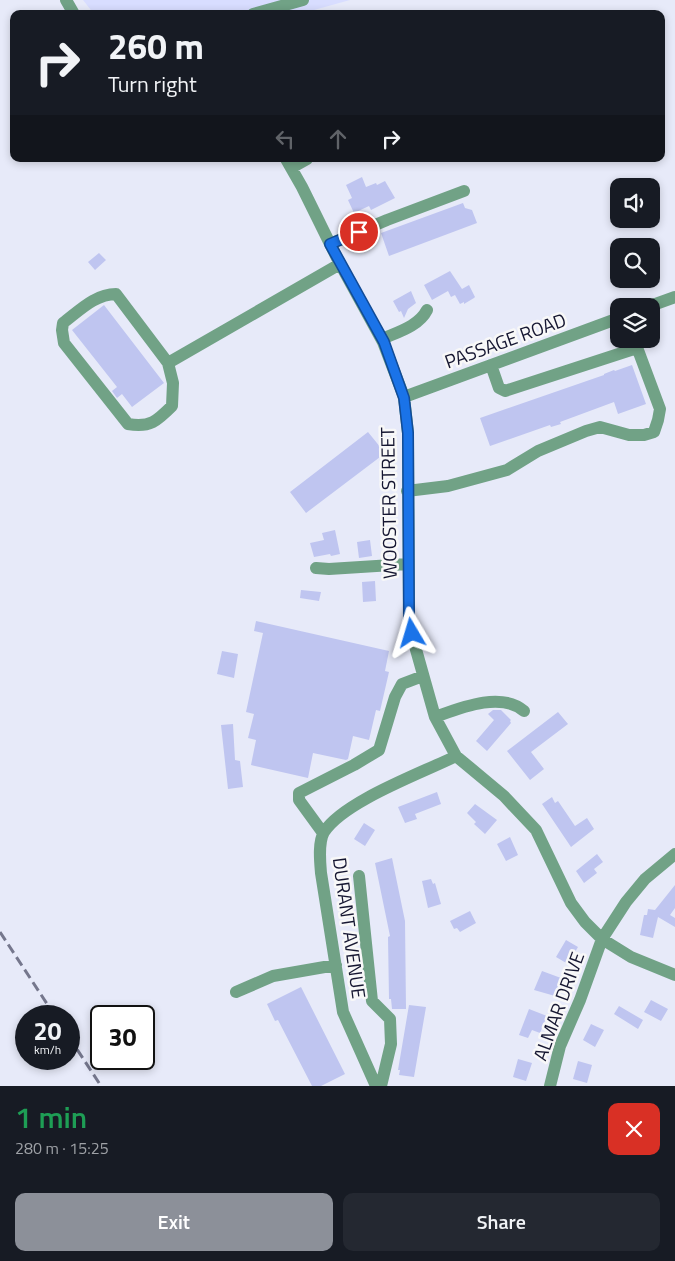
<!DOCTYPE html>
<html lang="en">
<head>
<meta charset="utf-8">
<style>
	body { margin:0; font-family:"Titillium Web",sans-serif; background:#242831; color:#f1f3f6; height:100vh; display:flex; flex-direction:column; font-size:19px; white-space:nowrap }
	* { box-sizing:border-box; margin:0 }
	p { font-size:16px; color:#9ea1a6 }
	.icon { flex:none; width:28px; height:28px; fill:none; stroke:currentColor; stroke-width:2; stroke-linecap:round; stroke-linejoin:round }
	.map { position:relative; height:1086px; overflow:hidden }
	.details { display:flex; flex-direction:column; background:#171b24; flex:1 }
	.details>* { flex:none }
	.guide { position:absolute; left:10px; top:10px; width:655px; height:152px; border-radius:10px; box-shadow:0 2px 8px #0003; background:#171b24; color:#f1f3f6; overflow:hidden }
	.controls { position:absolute; left:610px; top:178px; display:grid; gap:10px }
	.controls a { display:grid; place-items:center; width:50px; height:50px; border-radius:10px; background:#171b24; box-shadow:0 2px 8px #0003; font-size:25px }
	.speed { position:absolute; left:15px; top:1005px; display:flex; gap:10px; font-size:25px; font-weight:700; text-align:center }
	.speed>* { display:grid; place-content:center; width:65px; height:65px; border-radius:50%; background:#171b24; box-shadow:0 2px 8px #0003; line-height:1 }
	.speed small { font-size:12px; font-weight:400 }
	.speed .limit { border:2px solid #111; border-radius:8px; background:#fff; color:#111 }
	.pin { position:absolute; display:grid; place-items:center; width:42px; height:42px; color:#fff; margin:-21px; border:2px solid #fff; border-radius:50%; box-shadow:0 1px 5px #0007 }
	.me { position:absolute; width:55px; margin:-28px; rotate:353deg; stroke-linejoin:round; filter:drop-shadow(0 0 4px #0008) }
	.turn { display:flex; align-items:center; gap:18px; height:105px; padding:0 15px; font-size:22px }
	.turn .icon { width:65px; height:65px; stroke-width:2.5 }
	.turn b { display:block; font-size:35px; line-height:42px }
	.lanes { display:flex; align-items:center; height:48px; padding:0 15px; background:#0003; justify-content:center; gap:25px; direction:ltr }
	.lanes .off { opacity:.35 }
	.round { display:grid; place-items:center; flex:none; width:52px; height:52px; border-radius:10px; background:#242831 }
	.head { display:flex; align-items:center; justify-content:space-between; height:85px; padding:0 15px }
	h1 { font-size:30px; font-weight:600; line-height:38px; color:#1e9e55 }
	.action { display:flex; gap:10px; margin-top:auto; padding:10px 15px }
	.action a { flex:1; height:58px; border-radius:10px; background:#8c9099; color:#fff; font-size:20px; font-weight:600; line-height:58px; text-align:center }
	.action a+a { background:#242831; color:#f1f3f6 }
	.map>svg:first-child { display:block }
</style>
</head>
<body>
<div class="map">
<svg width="675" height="1086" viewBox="0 0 675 1086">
	<rect width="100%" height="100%" fill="#e7eaf9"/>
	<path fill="#d8ddff" d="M 83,0 L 350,0 L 314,10 L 309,14 L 94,14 Z"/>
	<path fill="#bfc5f0" d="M 362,177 L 366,187 L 376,183 L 377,185 L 385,181 L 395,198 L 371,210 L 369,206 L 354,213 L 348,200 L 352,198 L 346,185 Z
		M 463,203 L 465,208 L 472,210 L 477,223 L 389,256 L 381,233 Z
		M 99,253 L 106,260 L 95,270 L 88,262 Z
		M 450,271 L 462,289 L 469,285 L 475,297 L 474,298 L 464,304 L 464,302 L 460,304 L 455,295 L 451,297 L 448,291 L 432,300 L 424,285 Z
		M 411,291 L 416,303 L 408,309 L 404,318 L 401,311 L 399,312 L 393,301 Z
		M 104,305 L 164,383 L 132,407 L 122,394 L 117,398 L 112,391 L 117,387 L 72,330 Z
		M 632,365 L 646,404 L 618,414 L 614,402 L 560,422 L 561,424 L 551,427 L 550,425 L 490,446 L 480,418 L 604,375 L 604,374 L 614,370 L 615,371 Z
		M 368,432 L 385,453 L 384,454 L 306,513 L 290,492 Z
		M 335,530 L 340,554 L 331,556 L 330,554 L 314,557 L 310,543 L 324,540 L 322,533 Z
		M 370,540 L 372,556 L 359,558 L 357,542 Z
		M 375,581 L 376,601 L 363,602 L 362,582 Z
		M 301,590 L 321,592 L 319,601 L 300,598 Z
		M 256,621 L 389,651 L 385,671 L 389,672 L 380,711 L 376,710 L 369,740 L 353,736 L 348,759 L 346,760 L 313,753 L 308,778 L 251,765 L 256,740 L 248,738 L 254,714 L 246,712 L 263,633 L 254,631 Z
		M 222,651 L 238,654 L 234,678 L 217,674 Z
		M 493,710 L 501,710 L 511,720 L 510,721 L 511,723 L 487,751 L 476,741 L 494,720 L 488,714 Z
		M 558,712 L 568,724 L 531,752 L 544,769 L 530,780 L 507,751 Z
		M 233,724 L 235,760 L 240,761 L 243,787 L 228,789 L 221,725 Z
		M 437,792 L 441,804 L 415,814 L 417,819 L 405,823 L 398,807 Z
		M 552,797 L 555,803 L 558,801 L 575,826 L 587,818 L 594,829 L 571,847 L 542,804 Z
		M 475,804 L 497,820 L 485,834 L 474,824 L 476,822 L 467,813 Z
		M 364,823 L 375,830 L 365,846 L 354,839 Z
		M 510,837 L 518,855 L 506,861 L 497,844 Z
		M 597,854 L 603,862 L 594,869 L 597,873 L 584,883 L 576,871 Z
		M 392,858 L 405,921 L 406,1009 L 392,1009 L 391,999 L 389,999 L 388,937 L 390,936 L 375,863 Z
		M 431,879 L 433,884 L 435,883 L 441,904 L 428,908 L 422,881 Z
		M 675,885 L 675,908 L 670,915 L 675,918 L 675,927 L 658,917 L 653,938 L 640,935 L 644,915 L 647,915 L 648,909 L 655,910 Z
		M 470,911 L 476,923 L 460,932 L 457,928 L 454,929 L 450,921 Z
		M 566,940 L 578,947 L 568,964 L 556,957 Z
		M 542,971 L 561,978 L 555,996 L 534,990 Z
		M 301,987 L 345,1074 L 321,1086 L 312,1086 L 278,1020 L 275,1021 L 267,1004 Z
		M 651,1000 L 668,1009 L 661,1021 L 644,1012 Z
		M 409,1005 L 426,1007 L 414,1077 L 399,1075 L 400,1070 L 398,1070 Z
		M 619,1006 L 643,1020 L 638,1029 L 614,1014 Z
		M 529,1009 L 547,1016 L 540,1033 L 532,1030 L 528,1038 L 519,1035 Z
		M 591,1024 L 604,1030 L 595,1047 L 583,1040 Z
		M 518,1059 L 532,1063 L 526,1081 L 513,1077 Z
		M 578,1061 L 592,1065 L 587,1083 L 573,1079 Z"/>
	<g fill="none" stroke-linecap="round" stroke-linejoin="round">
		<path stroke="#71a286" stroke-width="12" d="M 66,0 L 74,14
			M 253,14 L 303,0
			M 286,159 L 302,187 L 337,258 L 383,342 L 404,397 L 408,433 L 409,619 L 415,646 L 435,717 L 456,756 L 504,796 L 536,830 L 571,903 L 585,922 L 602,939 L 631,957 L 675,975
			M 291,168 L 307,159
			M 330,244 L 387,220 L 464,191
			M 650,306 L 675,297
			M 382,339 C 398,332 419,326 427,310
			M 168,363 L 116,294 C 95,294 79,311 63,323 L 62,330 L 64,343 L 128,424 C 150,428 157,421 172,406 L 173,383 L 168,363 L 340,264
			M 404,397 L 619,318
			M 407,491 L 448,486 L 507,470 L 538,451 L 586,431 L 600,427 L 629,435 L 644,435 L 654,432 L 658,420 L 660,409 L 638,350 L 634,349 L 505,391 L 499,388 L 491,365
			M 316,568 L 329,569 L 408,564
			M 435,717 C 460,708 501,691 524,711
			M 323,833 L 299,800 L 299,793 L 354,765 L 379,750 L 395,697 L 402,684 L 423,676
			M 359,876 L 372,1001 L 390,1019 L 391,1044 L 381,1086
			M 236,992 L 273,976 L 336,965
			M 376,1086 L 343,1012 L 321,873 C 320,861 318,842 324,832 C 344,801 422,773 456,756
			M 550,1086 L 560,1046 L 580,1000 L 602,939 L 626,902 L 645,879 L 675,854"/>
		<path stroke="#75778d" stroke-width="3" stroke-dasharray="10 5" stroke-linecap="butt" d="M 0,932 L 55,1016
			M 69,1037 L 101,1086"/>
	</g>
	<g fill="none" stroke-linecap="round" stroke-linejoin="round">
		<g stroke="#114b97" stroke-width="12">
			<path id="route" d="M 359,232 L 330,244 L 384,342 L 404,398 L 408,433 L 409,619 L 412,633"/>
		</g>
		<use href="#route" stroke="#1a73e8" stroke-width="9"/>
	</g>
	<g text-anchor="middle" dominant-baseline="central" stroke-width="5" stroke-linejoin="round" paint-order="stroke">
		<g font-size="19" fill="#151631" stroke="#f8f8f8">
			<text transform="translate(505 340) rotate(-20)">PASSAGE ROAD</text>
			<text transform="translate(388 503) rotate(-91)">WOOSTER STREET</text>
			<text transform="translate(350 928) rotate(82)">DURANT AVENUE</text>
			<text transform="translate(558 1006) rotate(-70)">ALMAR DRIVE</text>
		</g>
	</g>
</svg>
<div class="controls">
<a><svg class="icon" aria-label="sound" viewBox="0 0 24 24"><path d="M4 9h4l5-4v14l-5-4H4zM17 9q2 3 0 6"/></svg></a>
<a><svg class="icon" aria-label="search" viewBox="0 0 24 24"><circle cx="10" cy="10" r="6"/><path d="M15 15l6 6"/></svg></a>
<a><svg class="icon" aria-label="layers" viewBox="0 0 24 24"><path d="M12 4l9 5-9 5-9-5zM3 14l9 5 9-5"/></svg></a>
</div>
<div class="speed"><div>20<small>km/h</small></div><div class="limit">30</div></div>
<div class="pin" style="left:359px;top:232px;background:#d93025"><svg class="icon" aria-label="arrive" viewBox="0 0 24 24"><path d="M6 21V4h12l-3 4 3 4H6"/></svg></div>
<svg class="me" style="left:412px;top:633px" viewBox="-20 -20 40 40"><path d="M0-17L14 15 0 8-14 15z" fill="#1a73e8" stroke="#fff" stroke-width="4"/></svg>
<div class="guide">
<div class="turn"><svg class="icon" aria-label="right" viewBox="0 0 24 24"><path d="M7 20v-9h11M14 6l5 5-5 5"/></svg><div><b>260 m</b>Turn right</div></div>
<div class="lanes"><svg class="icon off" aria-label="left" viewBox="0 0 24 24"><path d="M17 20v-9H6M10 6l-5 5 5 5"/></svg><svg class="icon off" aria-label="ahead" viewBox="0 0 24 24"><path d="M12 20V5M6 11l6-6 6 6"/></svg><svg class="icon" aria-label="right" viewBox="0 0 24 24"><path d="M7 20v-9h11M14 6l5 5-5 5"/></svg></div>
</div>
</div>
<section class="details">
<div class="head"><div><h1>1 min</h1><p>280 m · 15:25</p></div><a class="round" style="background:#d93025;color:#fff"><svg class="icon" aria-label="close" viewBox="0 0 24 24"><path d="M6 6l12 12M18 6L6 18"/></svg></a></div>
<div class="action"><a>Exit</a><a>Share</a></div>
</section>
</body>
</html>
